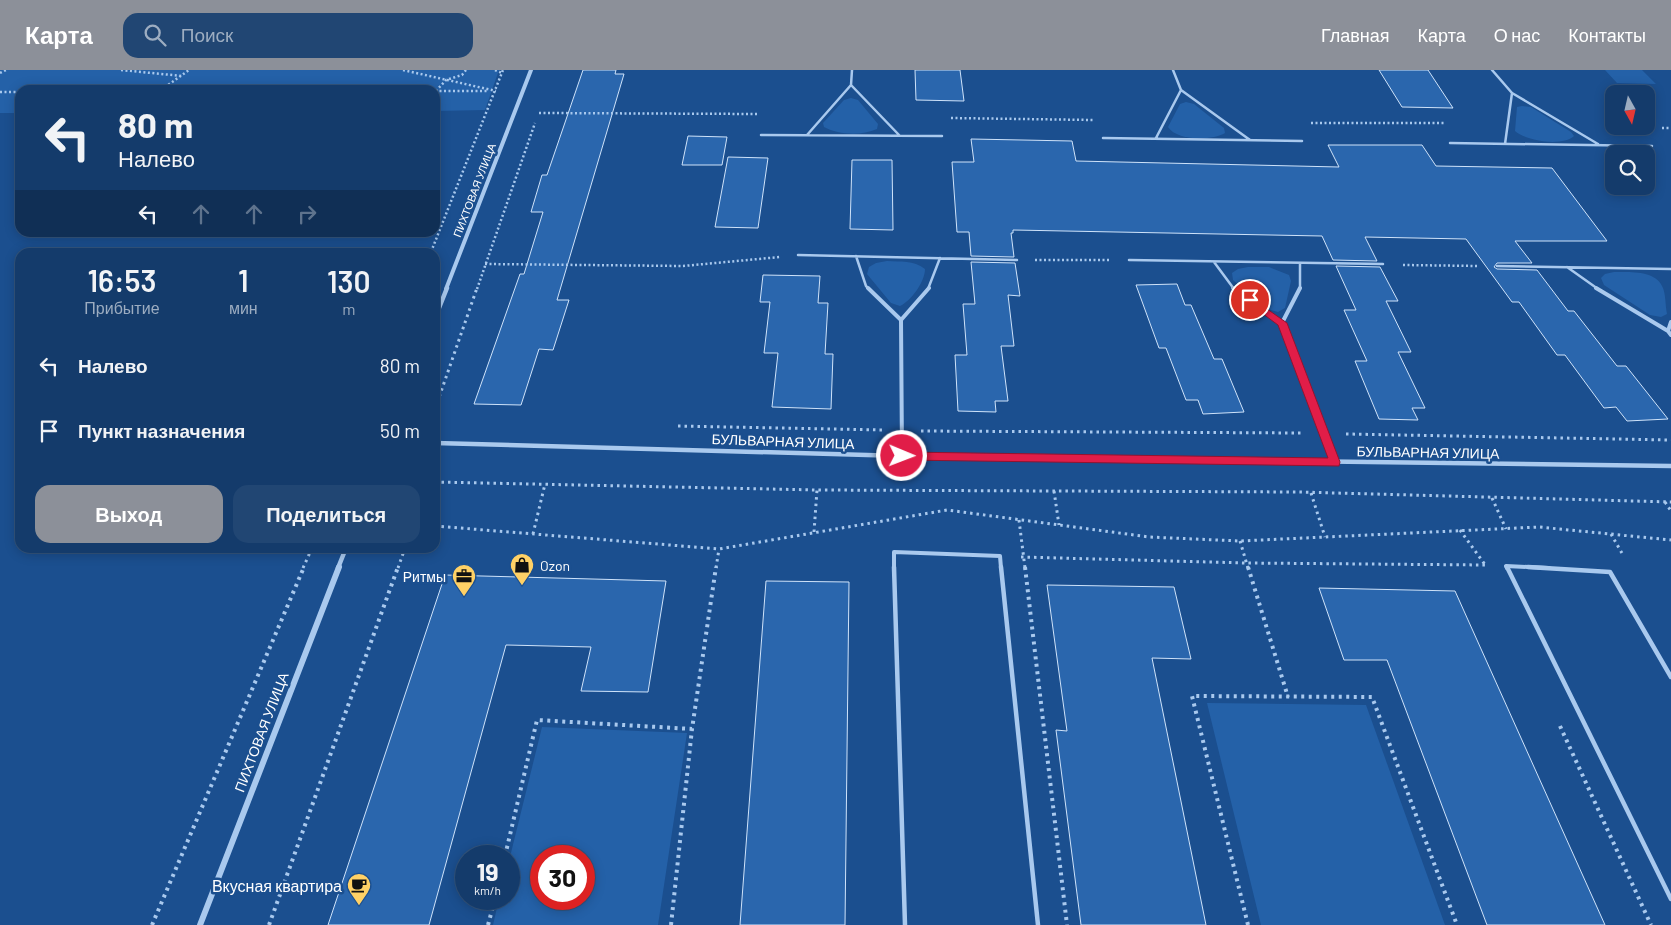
<!DOCTYPE html>
<html lang="ru">
<head>
<meta charset="utf-8">
<style>
	body { margin:0; font-family:Barlow,sans-serif; background:#214673; color:#f1f3f6; height:100vh; display:flex; flex-direction:column; font-size:19px; white-space:nowrap }
	* { box-sizing:border-box; margin:0 }
	p { font-size:16px; color:#9dadc1 }
	.icon { flex:none; width:28px; height:28px; fill:none; stroke:currentColor; stroke-width:2; stroke-linecap:round; stroke-linejoin:round }
	.map { position:relative; flex:1; overflow:hidden }
	.drawer { position:absolute; left:15px; top:178px; width:425px; height:305px; display:flex; flex-direction:column; background:#143b6b; border-radius:15px; box-shadow:0 2px 12px #0003,0 0 0 1px #33557e }
	.drawer>* { flex:none }
	.top-card { position:absolute; left:15px; top:15px; width:425px; height:152px; border-radius:15px; box-shadow:0 2px 12px #0003,0 0 0 1px #33557e; background:#143b6b; color:#f1f3f6; overflow:hidden }
	.needle { width:32px; rotate:172deg }
	.tools { position:absolute; left:1605px; top:15px; display:grid; gap:10px }
	.tools a { display:grid; place-items:center; width:50px; height:50px; border-radius:10px; background:#143b6b; box-shadow:0 2px 12px #0003,0 0 0 1px #33557e; font-size:25px }
	.speed { position:absolute; left:455px; top:775px; display:flex; gap:10px; font-size:25px; font-weight:700; text-align:center }
	.speed>* { display:grid; place-content:center; width:65px; height:65px; border-radius:50%; background:#143b6b; box-shadow:0 2px 12px #0003,0 0 0 1px #33557e; line-height:1 }
	.speed small { font-size:12px; font-weight:400 }
	.speed .limit { border:8px solid #d22; background:#fff; color:#111 }
	.pin { position:absolute; display:grid; place-items:center; width:42px; height:42px; color:#fff; margin:-21px; border:2px solid #fff; border-radius:50%; box-shadow:0 1px 5px #0007 }
	.me { position:absolute; width:55px; margin:-28px; rotate:91deg; stroke-linejoin:round; filter:drop-shadow(0 0 4px #0008) }
	.turn { display:flex; align-items:center; gap:18px; height:105px; padding:0 20px; font-size:22px }
	.turn .icon { width:65px; height:65px; stroke-width:2.5 }
	.turn b { display:block; font-size:35px; line-height:42px }
	.lanes { display:flex; align-items:center; height:48px; padding:0 20px; background:#0003; justify-content:center; gap:25px; direction:ltr }
	.lanes .off { opacity:.35 }
	.eta { display:flex; justify-content:space-evenly; align-items:center; height:85px; text-align:center }
	.eta b { font-size:30px; font-weight:600; line-height:35px }
	.cta { display:flex; gap:10px; margin-top:auto; padding:10px 20px }
	.cta a { flex:1; height:58px; border-radius:15px; background:#8c9099; color:#fff; font-size:20px; font-weight:600; line-height:58px; text-align:center }
	.cta a+a { background:#214673; color:#f1f3f6 }
	ul { padding:0; list-style:none }
	li { display:flex; align-items:center; gap:15px; height:65px; padding:0 20px }
	li div { flex:1 }
	li b { display:block; font-size:19px }
	li em { font-style:normal }
	header { display:flex; align-items:center; gap:30px; box-sizing:border-box; height:70px; padding:0 25px; background:#8c9099; color:#fff }
	header strong { font-size:24px }
	nav { display:flex; gap:28px; margin-inline-start:auto; font-size:18px }
	.search { width:350px; height:45px; background:#214673; display:flex; align-items:center; gap:12px; box-sizing:border-box; padding:0 18px; border-radius:15px; color:#9dadc1; font-size:19px }
	.map>svg:first-child { display:block }
</style>
</head>
<body>
<header>
<strong>Карта</strong>
<div class="search"><svg class="icon" aria-label="search" viewBox="0 0 24 24"><circle cx="10" cy="10" r="6"/><path d="M15 15l6 6"/></svg>Поиск</div>
<nav><a>Главная</a><a>Карта</a><a>О нас</a><a>Контакты</a></nav>
</header>
<div class="map">
<svg width="1671" height="855" viewBox="0 0 1671 855">
	<rect width="100%" height="100%" fill="#1b4f8f"/>
	<path fill="#2461a8" fill-rule="evenodd" d="M 0,0 L 499,0 L 485,40 L 435,41 L 435,20 L 20,20 L 20,43 L 0,43 Z
		M 1605,0 L 1642,0 L 1656,14 L 1617,13 Z
		M 851,28 L 858,30 L 878,54 L 877,59 C 861,66 839,65 824,57 L 823,53 L 844,30 Z
		M 1186,32 L 1194,34 L 1224,58 L 1225,63 C 1212,71 1177,71 1168,57 L 1180,34 Z
		M 1522,36 L 1531,37 L 1571,62 L 1574,66 C 1562,77 1526,71 1515,61 L 1517,37 Z
		M 887,191 C 901,192 913,190 925,199 C 925,212 911,231 900,236 L 891,233 L 867,204 L 869,197 L 876,193 Z
		M 1248,197 L 1269,197 L 1289,205 L 1291,211 L 1285,238 L 1278,242 L 1267,239 L 1233,210 L 1232,203 L 1238,199 Z
		M 1614,202 C 1628,202 1655,200 1662,216 C 1666,223 1665,235 1667,244 L 1661,247 L 1650,245 L 1604,215 L 1601,208 L 1605,204 Z
		M 1207,633 L 1366,635 L 1445,855 L 1261,855 Z
		M 542,657 L 687,663 L 658,855 L 493,855 L 499,829 L 509,829 L 509,791 ZM 541,786 L 584,786 L 584,829 L 541,829 Z"/>
	<path fill="#2a66ad" stroke="#cfe3fa" d="M 583,0 L 616,0 L 615,4 L 624,4 L 557,230 L 569,230 L 553,280 L 539,279 L 521,335 L 474,334 L 520,204 L 524,204 L 543,142 L 531,142 L 542,105 L 547,105 Z
		M 915,0 L 960,0 L 964,31 L 916,30 Z
		M 1379,0 L 1428,0 L 1453,38 L 1402,37 Z
		M 688,66 L 727,67 L 722,95 L 682,95 Z
		M 971,69 L 1072,71 L 1076,91 L 1339,97 L 1328,75 L 1422,75 L 1436,96 L 1552,98 L 1607,171 L 1515,171 L 1532,193 L 1497,193 L 1494,197 L 1497,199 L 1537,200 L 1568,241 L 1574,241 L 1617,296 L 1626,296 L 1668,349 L 1627,351 L 1616,337 L 1604,338 L 1565,285 L 1557,285 L 1519,232 L 1512,232 L 1466,169 L 1365,167 L 1377,191 L 1333,190 L 1322,166 L 1013,160 L 1013,163 L 1011,163 L 1014,187 L 971,186 L 969,162 L 957,162 L 952,92 L 974,92 Z
		M 728,87 L 768,88 L 758,158 L 715,157 Z
		M 852,90 L 892,90 L 893,160 L 850,159 Z
		M 971,192 L 1015,193 L 1020,226 L 1008,225 L 1014,276 L 1001,276 L 1008,331 L 995,331 L 996,342 L 958,341 L 955,285 L 967,285 L 963,234 L 975,234 Z
		M 1336,196 L 1380,197 L 1398,231 L 1386,231 L 1411,282 L 1398,282 L 1425,338 L 1412,338 L 1418,350 L 1379,349 L 1355,291 L 1367,291 L 1344,240 L 1356,240 Z
		M 763,205 L 820,206 L 818,233 L 828,233 L 825,284 L 833,284 L 831,339 L 772,337 L 778,283 L 764,283 L 770,232 L 760,232 Z
		M 1177,214 L 1185,235 L 1191,235 L 1214,289 L 1222,289 L 1244,342 L 1203,344 L 1198,330 L 1186,330 L 1166,278 L 1159,278 L 1136,215 Z
		M 445,505 L 666,511 L 648,622 L 581,621 L 591,577 L 506,575 L 429,855 L 328,855 Z
		M 766,511 L 849,512 L 845,855 L 740,855 Z
		M 1047,515 L 1174,517 L 1191,589 L 1152,588 L 1206,855 L 1081,855 L 1056,660 L 1067,661 Z
		M 1319,518 L 1455,521 L 1605,855 L 1487,855 L 1387,590 L 1344,590 Z"/>
	<g fill="none" stroke-linecap="round" stroke-linejoin="round">
		<path stroke="#a9c9ee" stroke-width="2.5" stroke-dasharray="2 2.5" stroke-linecap="butt" d="M 121,0 L 182,6
			M 403,0 L 496,21
			M 495,0 L 502,3
			M 0,3 L 6,0
			M 161,20 L 189,0
			M 435,21 L 489,21
			M 436,21 L 446,10 L 462,5 L 466,0
			M 0,22 L 20,22
			M 539,43 L 758,44
			M 951,48 L 1094,50
			M 1311,53 L 1445,53
			M 1662,58 L 1671,58
			M 431,182 L 503,0
			M 1035,190 L 1111,190
			M 485,194 L 683,196 L 780,187
			M 1403,195 L 1479,196
			M 477,219 L 535,53"/>
		<path stroke="#a9c9ee" stroke-width="3" stroke-dasharray="2.5 4" stroke-linecap="butt" d="M 435,339 L 477,218
			M 678,356 L 882,360
			M 921,361 L 1302,363
			M 1346,364 L 1671,370
			M 435,412 L 817,420 L 1299,422 L 1671,432
			M 1054,421 L 1059,455
			M 1311,423 L 1325,467
			M 1492,428 L 1506,459
			M 1665,432 L 1671,441
			M 1019,450 L 1025,498
			M 435,456 L 719,479 L 947,440 L 1149,467 L 1240,471 L 1539,457 L 1671,470
			M 1460,460 L 1486,496
			M 814,462 L 817,420
			M 533,464 L 545,414
			M 1611,464 L 1623,485
			M 1240,471 L 1248,498
			M 1021,487 L 1246,493 L 1485,495
			M 303,498 L 312,478
			M 398,498 L 405,478
			M 716,498 L 719,479"/>
		<path stroke="#a9c9ee" stroke-width="4" stroke-dasharray="3 4.5" stroke-linecap="butt" d="M 1025,497 L 1067,855
			M 1248,497 L 1288,627
			M 1560,656 L 1651,855
			M 505,786 L 537,650 L 692,659
			M 152,855 L 304,497
			M 269,855 L 398,497
			M 488,855 L 495,829
			M 671,855 L 692,659 L 716,497
			M 1248,855 L 1192,626 L 1372,627 L 1457,855"/>
		<path stroke="#a9c9ee" stroke-width="2.5" d="M 1173,0 L 1181,20 L 1250,70
			M 1492,0 L 1512,23 L 1598,74
			M 851,15 L 900,66
			M 761,65 L 942,66
			M 807,65 L 851,15 L 852,0
			M 1103,68 L 1302,71
			M 1156,68 L 1181,20
			M 1450,73 L 1652,76
			M 1505,74 L 1512,23
			M 798,185 L 1017,190
			M 856,186 L 866,216 L 869,219
			M 1129,190 L 1383,194
			M 1214,192 L 1234,219
			M 1300,193 L 1300,219
			M 1497,196 L 1671,199
			M 1567,197 L 1598,219
			M 928,219 L 940,188"/>
		<path stroke="#a9c9ee" stroke-width="4" d="M 868,218 L 901,250
			M 1233,218 L 1282,253
			M 1300,218 L 1282,253 L 1335,392
			M 1596,218 L 1668,261
			M 1671,252 L 1668,261 L 1671,265
			M 902,386 L 901,250 L 929,218
			M 894,498 L 894,482 L 1000,486 L 1001,498
			M 1507,498 L 1506,496 L 1549,498"/>
		<path stroke="#a9c9ee" stroke-width="4.5" d="M 894,497 L 905,855
			M 1001,497 L 1038,855
			M 1507,497 L 1671,829
			M 1528,497 L 1610,502 L 1671,607"/>
		<path stroke="#a9c9ee" stroke-width="4" d="M 446,219 L 531,0"/>
		<path stroke="#a9c9ee" stroke-width="4.5" d="M 435,248 L 447,218
			M 435,373 L 902,386 L 1671,396
			M 338,498 L 346,478"/>
		<path stroke="#a9c9ee" stroke-width="6" d="M 200,855 L 339,497"/>
	</g>
	<path fill="#e11d48" stroke="#92132f" d="M 1250,227 L 1287,253 L 1340,392 L 1339,396 L 902,390 L 897,386 L 902,382 L 1328,388 L 1278,255 L 1247,232 L 1245,230 Z"/>
	<defs>
		<g id="shop-pin" transform="scale(1.25)"><path d="M0 17L-7.5 6A9.5 9.5 0 1 1 7.5 6Z" fill="#ffd166" stroke="#1b4f8f"/><path d="M-5-2.5h2.3a2.7 3.5 0 0 1 5.4 0H5L5.5 6h-11ZM-1.5-2.5h3a1.5 2.3 0 0 0-3 0Z" fill="#111"/></g>
		<g id="office-pin" transform="scale(1.25)"><path d="M0 17L-7.5 6A9.5 9.5 0 1 1 7.5 6Z" fill="#ffd166" stroke="#1b4f8f"/><path d="M-6-3h4V-5.5h4V-3h4V5H-6ZM-1-4.5V-3h2v-1.5ZM-6 0V1H6V0Z" fill="#111"/></g>
		<g id="cafe-pin" transform="scale(1.25)"><path d="M0 17L-7.5 6A9.5 9.5 0 1 1 7.5 6Z" fill="#ffd166" stroke="#1b4f8f"/><path d="M-5.5-4.5H6V0H3Q3 3.5 0 3.5H-2.5Q-5.5 3.5-5.5 0ZM3-3.2v2h1.7v-2ZM-6 4.5H4V6H-6Z" fill="#111"/></g>
	</defs>
	<g fill-rule="evenodd">
		<use href="#shop-pin" x="522" y="495"/>
		<use href="#office-pin" x="464" y="506"/>
		<use href="#cafe-pin" x="359" y="815"/>
	</g>
	<g text-anchor="middle" dominant-baseline="central" stroke-width="5" stroke-linejoin="round" paint-order="stroke">
		<g font-size="11" fill="#fff" stroke="#1b4f8f">
			<text transform="translate(474 120) rotate(-69)">ПИХТОВАЯ УЛИЦА</text>
		</g>
		<g font-size="14" fill="#fff" stroke="#1b4f8f">
			<text transform="translate(783 371) rotate(2)">БУЛЬВАРНАЯ УЛИЦА</text>
			<text transform="translate(1428 382) rotate(1)">БУЛЬВАРНАЯ УЛИЦА</text>
			<text transform="translate(261 662) rotate(-69)">ПИХТОВАЯ УЛИЦА</text>
		</g>
		<g font-size="14" fill="#fff" stroke="#1b4f8f" text-anchor="start">
			<text x="540" y="495">Ozon</text>
			<text x="446" y="506" text-anchor="end">Ритмы</text>
		</g>
		<g font-size="16" fill="#fff" stroke="#1b4f8f" text-anchor="end">
			<text x="342" y="815">Вкусная квартира</text>
		</g>
	</g>
</svg>
<div class="tools">
<a><svg class="needle" viewBox="-14 -14 28 28"><path d="M0-13l5 13h-10z" fill="#e53935"/><path d="M0 13l5-13h-10z" fill="#9dadc1"/></svg></a>
<a><svg class="icon" aria-label="search" viewBox="0 0 24 24"><circle cx="10" cy="10" r="6"/><path d="M15 15l6 6"/></svg></a>
</div>
<div class="speed"><div>19<small>km/h</small></div><div class="limit">30</div></div>
<div class="pin" style="left:1250px;top:230px;background:#d93025"><svg class="icon" aria-label="arrive" viewBox="0 0 24 24"><path d="M6 21V4h12l-3 4 3 4H6"/></svg></div>
<svg class="me" style="left:902px;top:386px" viewBox="-20 -20 40 40"><circle r="17" fill="#e11d48" stroke="#fff" stroke-width="3"/><path d="M0-11L8 9 0 5-8 9z" fill="#fff"/></svg>
<div class="top-card">
<div class="turn"><svg class="icon" aria-label="left" viewBox="0 0 24 24"><path d="M17 20v-9H6M10 6l-5 5 5 5"/></svg><div><b>80 m</b>Налево</div></div>
<div class="lanes"><svg class="icon" aria-label="left" viewBox="0 0 24 24"><path d="M17 20v-9H6M10 6l-5 5 5 5"/></svg><svg class="icon off" aria-label="ahead" viewBox="0 0 24 24"><path d="M12 20V5M6 11l6-6 6 6"/></svg><svg class="icon off" aria-label="ahead" viewBox="0 0 24 24"><path d="M12 20V5M6 11l6-6 6 6"/></svg><svg class="icon off" aria-label="right" viewBox="0 0 24 24"><path d="M7 20v-9h11M14 6l5 5-5 5"/></svg></div>
</div>
<section class="drawer">
<div class="eta">
<div><b>16:53</b><p>Прибытие</p></div>
<div><b>1</b><p>мин</p></div>
<div><b>130</b><p>m</p></div>
</div>
<ul>
<li><svg class="icon" aria-label="left" viewBox="0 0 24 24"><path d="M17 20v-9H6M10 6l-5 5 5 5"/></svg><div><b>Налево</b></div><em>80 m</em></li>
<li><svg class="icon" aria-label="arrive" viewBox="0 0 24 24"><path d="M6 21V4h12l-3 4 3 4H6"/></svg><div><b>Пункт назначения</b></div><em>50 m</em></li>
</ul>
<div class="cta"><a>Выход</a><a>Поделиться</a></div>
</section>
</div>
</body>
</html>
